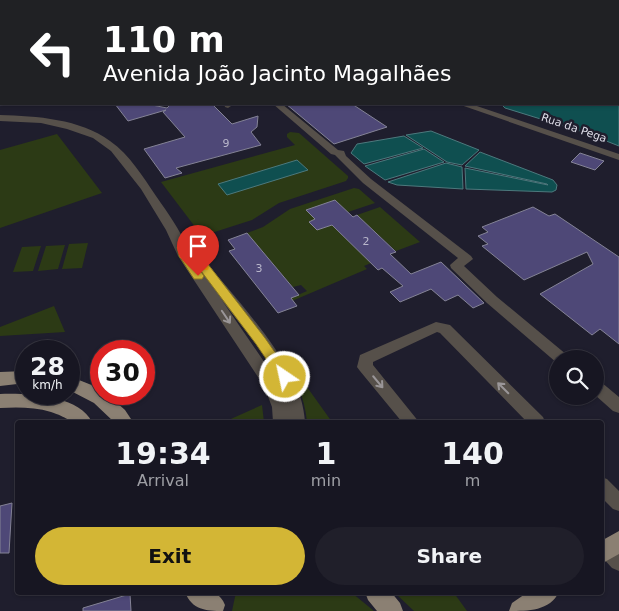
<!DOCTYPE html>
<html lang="en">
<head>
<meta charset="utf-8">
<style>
	body { margin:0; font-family:"DejaVu Sans",sans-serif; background:#201f2a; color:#f1f3f6; height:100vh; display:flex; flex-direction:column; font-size:19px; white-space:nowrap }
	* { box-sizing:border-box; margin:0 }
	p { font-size:16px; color:#9e9fa5 }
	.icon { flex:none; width:28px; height:28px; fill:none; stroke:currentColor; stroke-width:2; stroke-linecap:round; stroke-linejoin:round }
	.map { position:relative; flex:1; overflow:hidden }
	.details { position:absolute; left:15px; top:420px; width:589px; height:175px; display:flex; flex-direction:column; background:#171622; border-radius:5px; box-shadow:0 1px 4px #0004,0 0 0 1px #363540 }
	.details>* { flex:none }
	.top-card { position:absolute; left:0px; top:0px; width:620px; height:105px; box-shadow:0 1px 4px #0004,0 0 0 1px #363540; background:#202124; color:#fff; overflow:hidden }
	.fabs { position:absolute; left:549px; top:350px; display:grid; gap:10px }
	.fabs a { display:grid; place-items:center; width:55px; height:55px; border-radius:50%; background:#171622; box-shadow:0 1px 4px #0004,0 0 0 1px #363540; font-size:25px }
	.speed { position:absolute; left:15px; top:340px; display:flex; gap:10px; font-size:25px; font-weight:700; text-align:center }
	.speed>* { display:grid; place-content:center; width:65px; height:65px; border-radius:50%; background:#171622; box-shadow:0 1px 4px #0004,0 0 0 1px #363540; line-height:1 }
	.speed small { font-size:12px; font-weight:400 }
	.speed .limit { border:8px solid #d22; background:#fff; color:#111 }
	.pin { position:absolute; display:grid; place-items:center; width:42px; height:42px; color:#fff; margin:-51px -21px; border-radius:50% 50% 50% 0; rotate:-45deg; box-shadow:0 0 5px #0007 }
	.pin .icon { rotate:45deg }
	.me { position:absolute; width:55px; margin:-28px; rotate:326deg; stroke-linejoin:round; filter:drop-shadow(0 0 4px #0008) }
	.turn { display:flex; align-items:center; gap:18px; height:105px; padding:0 20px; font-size:22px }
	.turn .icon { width:65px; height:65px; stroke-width:2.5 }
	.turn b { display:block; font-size:35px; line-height:42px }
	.eta { display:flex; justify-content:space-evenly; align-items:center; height:85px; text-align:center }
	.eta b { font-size:30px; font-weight:800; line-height:35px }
	.action { display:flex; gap:10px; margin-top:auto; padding:10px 20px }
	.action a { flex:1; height:58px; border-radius:30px; background:#d3b635; color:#111; font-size:20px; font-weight:800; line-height:58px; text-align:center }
	.action a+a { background:#201f2a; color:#f1f3f6 }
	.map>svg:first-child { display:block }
</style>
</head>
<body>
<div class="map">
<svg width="619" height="611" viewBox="0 0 619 611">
	<rect width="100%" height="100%" fill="#1f1e2d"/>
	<path fill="#2c3a15" d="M 290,132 L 299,133 L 348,176 L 348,178 L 346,181 L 279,203 L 252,220 L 202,236 L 161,182 L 295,145 L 287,137 L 287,134 Z
		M 57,134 L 102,193 L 0,228 L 0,150 Z
		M 354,188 L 359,189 L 375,203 L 348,212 L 335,200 L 306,210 L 315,219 L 309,222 L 317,230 L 332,225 L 371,263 L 364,266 L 367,269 L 292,301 L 291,298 L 307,291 L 301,285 L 293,287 L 247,233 L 263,227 L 290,209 Z
		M 380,207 L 420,242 L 396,251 L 357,215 Z
		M 88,243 L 82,268 L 62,269 L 69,244 Z
		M 65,245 L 58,269 L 38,271 L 46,246 Z
		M 41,246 L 33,271 L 13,272 L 22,247 Z
		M 54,306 L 65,332 L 0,336 L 0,327 Z
		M 282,352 L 332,422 L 307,422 C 305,396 293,375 280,353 Z
		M 262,405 L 264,422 L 224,422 Z
		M 236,592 L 352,593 L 374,611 L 232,611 Z
		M 395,593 L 454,593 L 467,611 L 414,611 Z"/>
	<path fill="#0f4f50" stroke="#4d797d" d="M 619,101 L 619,146 L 586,133 L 505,108 L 501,104 L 619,104 Z
		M 431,131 L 479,150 L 462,165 L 447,162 L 406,135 Z
		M 404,136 L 423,148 L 364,164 L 351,153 L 357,144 Z
		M 424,149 L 444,162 L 385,180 L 365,166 Z
		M 480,152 L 553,180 L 557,185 L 556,190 L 552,192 L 466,189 L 465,168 L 548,185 L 547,184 L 465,166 Z
		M 297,160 L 308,170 L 227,195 L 218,184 Z
		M 446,163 L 462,167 L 463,189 L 397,185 L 388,182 Z"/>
	<path fill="#4e4877" stroke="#848396" d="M 115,104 L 147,104 L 167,108 L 171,104 L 212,104 L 232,124 L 258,116 L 257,127 L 251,132 L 261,145 L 176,168 L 182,173 L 165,178 L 144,149 L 185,137 L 163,112 L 166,110 L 128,121 Z
		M 286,104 L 352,104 L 387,127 L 334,144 Z
		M 580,153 L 604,161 L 595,170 L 571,162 Z
		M 335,200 L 353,217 L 357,215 L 396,252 L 390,254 L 411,274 L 441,262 L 484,303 L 473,308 L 458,295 L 445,301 L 431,289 L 400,302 L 390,292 L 403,286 L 382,268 L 378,270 L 332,225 L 317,230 L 309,222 L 315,219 L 306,210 Z
		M 533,207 L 549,216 L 555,214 L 619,257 L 619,344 L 600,329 L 592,335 L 540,294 L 593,264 L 587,252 L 524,280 L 482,246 L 488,244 L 478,236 L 488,232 L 482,227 Z
		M 247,233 L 299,295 L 291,298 L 297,306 L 278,313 L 229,251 L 235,249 L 228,240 Z
		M 12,503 L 9,553 L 0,553 L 0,506 Z
		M 130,594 L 131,611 L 83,611 L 83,608 Z"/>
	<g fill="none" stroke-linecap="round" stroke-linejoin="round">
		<path fill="#56504a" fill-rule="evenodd" d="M 135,0 L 147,0 L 147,1 L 136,1 Z
			M 224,104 L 234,104 L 228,108 L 225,107 Z
			M 273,104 L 282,104 L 338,150 L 344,151 L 346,156 L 371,179 L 471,256 L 473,259 L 464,266 L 497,297 L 567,355 L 569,359 L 558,359 L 557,363 L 487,303 L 451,268 L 450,265 L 458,258 L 363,183 L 335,155 L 331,154 Z
			M 458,104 L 471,104 L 619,154 L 619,160 Z
			M 0,115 C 37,116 80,119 110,141 C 130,155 143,177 156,196 C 168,213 180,230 188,249 L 195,249 C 226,287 269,333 291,375 C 299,388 304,407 305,422 L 273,422 L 272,407 L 264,386 L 178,256 L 166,230 L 141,189 L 111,151 L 93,138 L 67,129 L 41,123 L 0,121 ZM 221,299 C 237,321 272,360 280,385 Z
			M 436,322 L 450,325 L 543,417 L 545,422 L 527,422 L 440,333 L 437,332 L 373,362 L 373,365 L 419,422 L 402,422 L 360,371 L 357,367 L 360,355 Z
			M 595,380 L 601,382 L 619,397 L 619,413 L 613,411 L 595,395 Z
			M 601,477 L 607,479 L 619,491 L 619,511 L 613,509 L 601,497 Z
			M 608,539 L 619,547 L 619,571 L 612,568 L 601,556 L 601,542 Z"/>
		<path fill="#8b8073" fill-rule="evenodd" d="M 26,371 L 26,383 L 0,386 L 0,372 Z
			M 69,376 L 99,388 L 101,390 L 101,394 L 107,394 L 125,410 L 133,422 L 114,422 L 94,403 L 69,390 Z
			M 0,394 C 26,393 79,395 92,422 C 70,425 70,418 51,412 C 35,407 17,407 0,408 Z
			M 619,531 L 619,554 L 601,564 L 601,541 Z
			M 185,592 C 202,592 218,587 225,605 L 223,611 C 206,611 192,610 185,592 Z
			M 365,592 L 391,592 L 400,603 L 403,611 L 377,611 L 368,600 Z
			M 528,592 L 559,592 C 550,611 528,611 509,611 L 512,603 Z"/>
	</g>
	<defs><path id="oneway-shaft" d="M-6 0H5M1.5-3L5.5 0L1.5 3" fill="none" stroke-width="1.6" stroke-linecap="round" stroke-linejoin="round" transform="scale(1.25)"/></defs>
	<g stroke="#9a9698">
		<use href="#oneway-shaft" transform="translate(226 317) rotate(56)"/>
		<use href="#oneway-shaft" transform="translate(378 382) rotate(50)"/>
		<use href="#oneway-shaft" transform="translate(503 388) rotate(-135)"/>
	</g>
	<path fill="#d3b635" stroke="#897622" d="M 182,243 L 197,250 L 265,338 L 290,374 L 292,377 L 290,381 L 281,381 L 256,344 L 189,255 L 204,276 L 202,279 L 194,279 L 179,256 L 177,247 Z"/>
	<path fill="#f59e0b" d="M 182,243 L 197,250 L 209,267 L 208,270 L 200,270 L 189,255 L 188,258 L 180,258 L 177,247 Z"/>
	<g text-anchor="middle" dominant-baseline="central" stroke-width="5" stroke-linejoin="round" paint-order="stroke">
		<g font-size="11" fill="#dddce7" stroke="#1f1e2d">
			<text transform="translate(574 128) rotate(19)">Rua da Pega</text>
		</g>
		<g font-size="11" fill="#b9b7cb">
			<text x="226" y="143">9</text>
			<text x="366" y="241">2</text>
			<text x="259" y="268">3</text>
		</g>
	</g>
</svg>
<div class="fabs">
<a><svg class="icon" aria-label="search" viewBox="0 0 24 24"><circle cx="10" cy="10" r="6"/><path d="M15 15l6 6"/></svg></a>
</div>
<div class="speed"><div>28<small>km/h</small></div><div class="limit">30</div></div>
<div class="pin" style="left:198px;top:276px;background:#d93025"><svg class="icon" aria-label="arrive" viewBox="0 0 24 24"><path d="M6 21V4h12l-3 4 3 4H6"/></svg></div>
<svg class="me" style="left:285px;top:377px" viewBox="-20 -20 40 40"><circle r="17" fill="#d3b635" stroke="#fff" stroke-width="3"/><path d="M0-11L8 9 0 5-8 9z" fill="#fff"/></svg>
<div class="top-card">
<div class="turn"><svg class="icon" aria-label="left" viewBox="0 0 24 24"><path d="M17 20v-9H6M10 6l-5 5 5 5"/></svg><div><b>110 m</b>Avenida João Jacinto Magalhães</div></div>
</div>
<section class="details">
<div class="eta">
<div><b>19:34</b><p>Arrival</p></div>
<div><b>1</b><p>min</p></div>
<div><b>140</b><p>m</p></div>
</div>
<div class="action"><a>Exit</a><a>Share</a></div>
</section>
</div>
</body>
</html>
